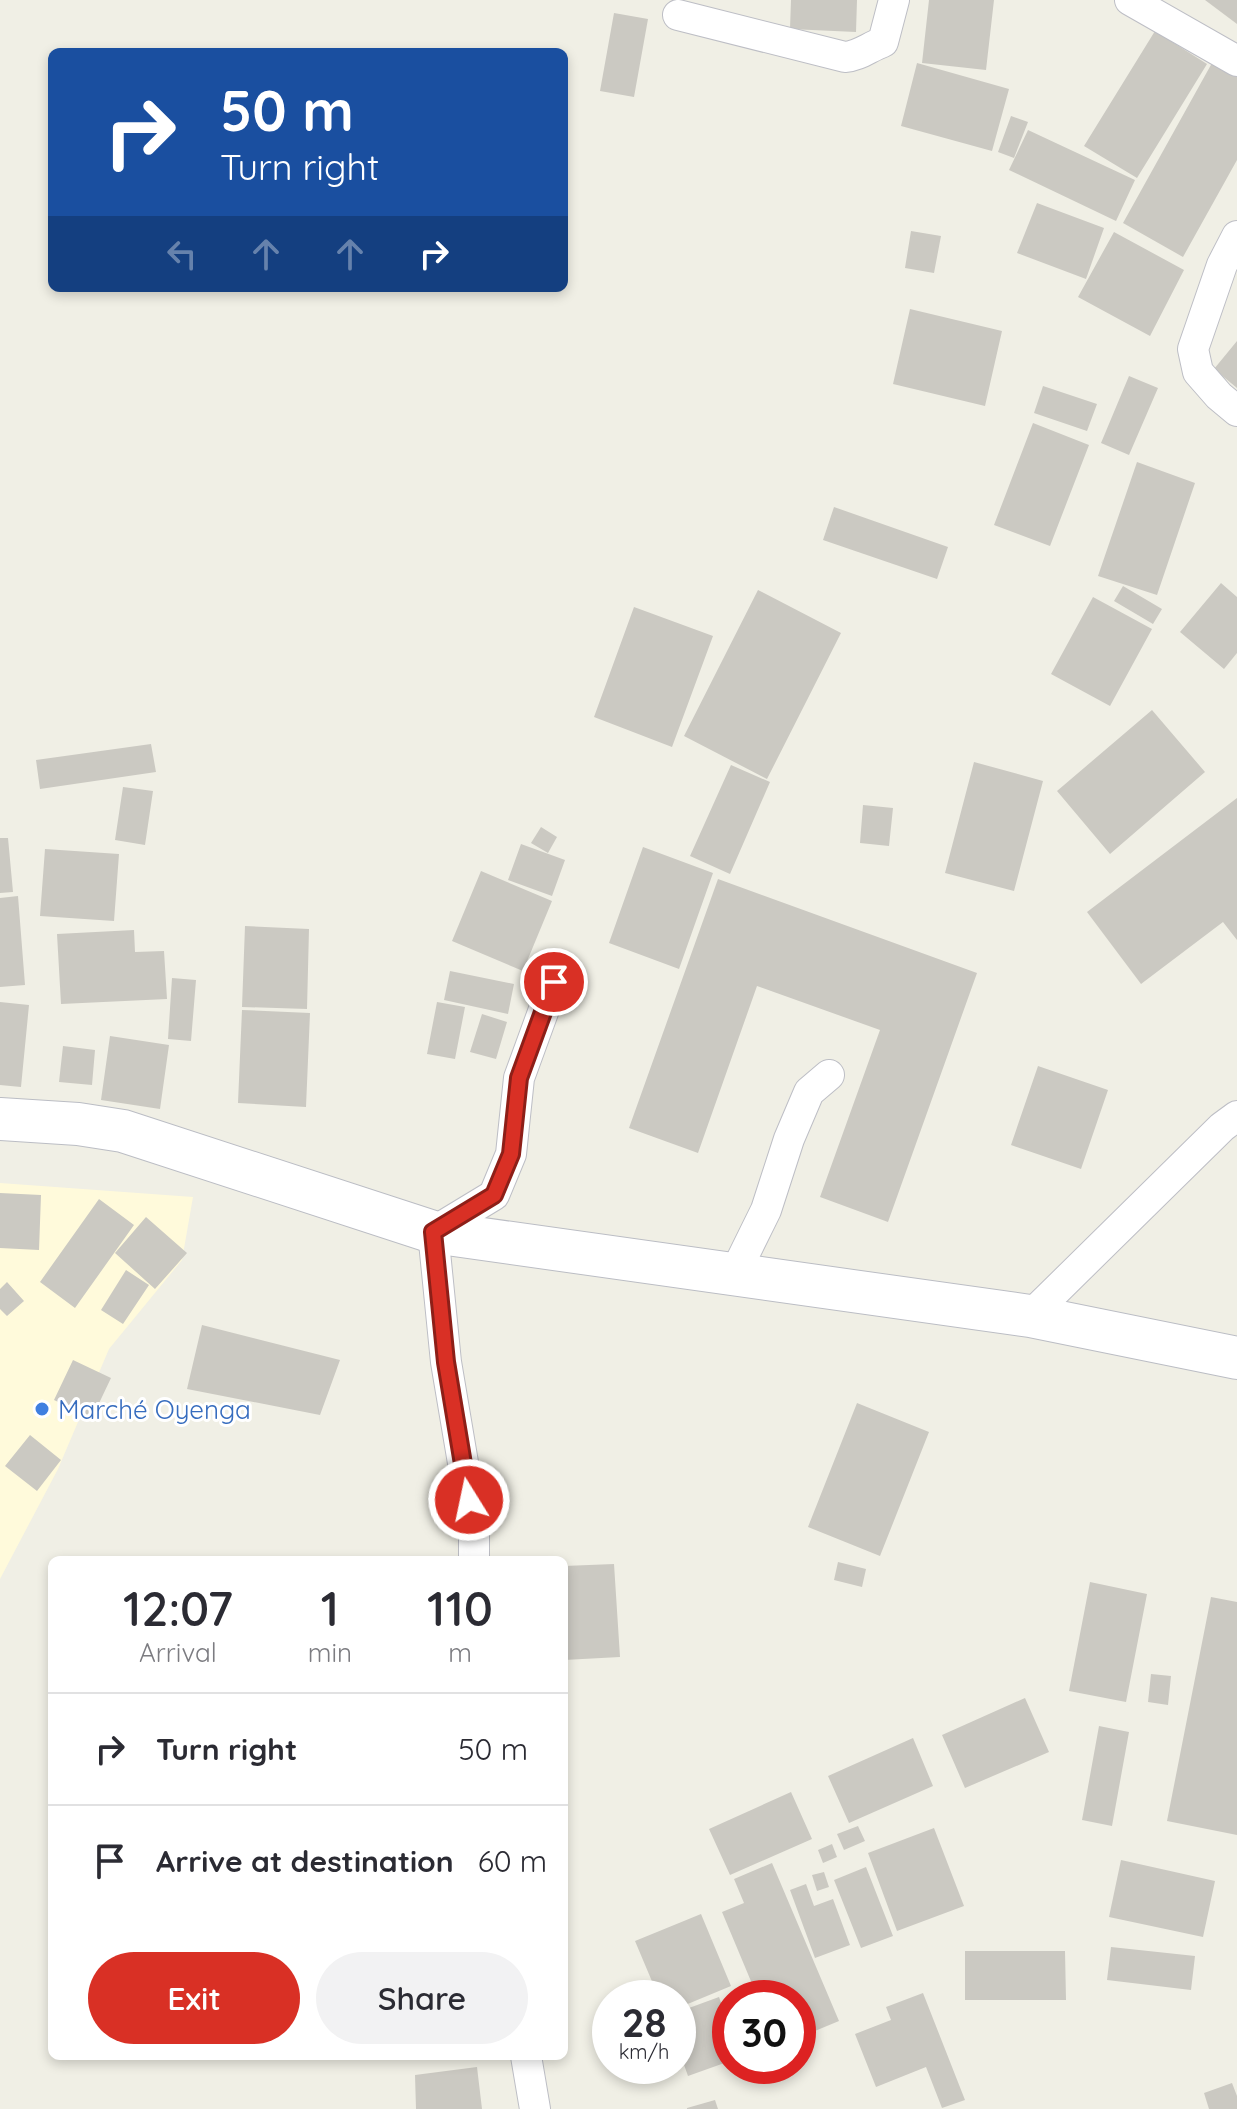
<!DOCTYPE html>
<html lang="en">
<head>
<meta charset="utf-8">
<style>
	body { margin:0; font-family:Quicksand,sans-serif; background:#f2f2f3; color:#2b2b33; height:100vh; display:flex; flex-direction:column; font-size:30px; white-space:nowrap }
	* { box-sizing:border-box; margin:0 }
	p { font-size:26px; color:#7c7c81 }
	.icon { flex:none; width:44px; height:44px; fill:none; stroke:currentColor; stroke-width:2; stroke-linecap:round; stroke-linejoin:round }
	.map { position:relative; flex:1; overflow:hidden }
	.side { position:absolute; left:48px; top:1556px; width:520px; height:504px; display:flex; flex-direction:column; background:#fff; border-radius:12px; box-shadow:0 4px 12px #0003 }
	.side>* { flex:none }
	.hud { position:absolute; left:48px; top:48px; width:520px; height:244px; border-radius:12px; box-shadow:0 4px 12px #0003; background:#1a4fa0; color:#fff; overflow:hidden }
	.speed { position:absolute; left:592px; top:1980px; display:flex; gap:16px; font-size:40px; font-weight:700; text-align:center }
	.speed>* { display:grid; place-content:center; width:104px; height:104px; border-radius:50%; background:#fff; box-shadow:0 4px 12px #0003; line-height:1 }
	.speed small { font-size:20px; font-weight:400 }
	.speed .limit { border:12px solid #d22; background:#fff; color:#111 }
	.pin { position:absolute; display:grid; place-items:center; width:68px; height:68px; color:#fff; margin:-34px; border:4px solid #fff; border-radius:50%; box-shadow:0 2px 8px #0007 }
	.me { position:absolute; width:88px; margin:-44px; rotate:350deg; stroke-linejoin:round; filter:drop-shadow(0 0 6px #0008) }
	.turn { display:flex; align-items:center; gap:28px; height:168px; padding:0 40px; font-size:36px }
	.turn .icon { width:104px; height:104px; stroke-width:2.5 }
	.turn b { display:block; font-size:56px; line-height:68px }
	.lanes { display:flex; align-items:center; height:76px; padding:0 40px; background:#0003; justify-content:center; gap:40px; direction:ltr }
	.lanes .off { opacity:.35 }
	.eta { display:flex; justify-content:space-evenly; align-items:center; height:136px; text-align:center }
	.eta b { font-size:48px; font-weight:600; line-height:56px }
	.action { display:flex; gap:16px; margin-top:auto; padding:16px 40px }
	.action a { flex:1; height:92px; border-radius:48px; background:#d93025; color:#fff; font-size:32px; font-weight:600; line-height:92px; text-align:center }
	.action a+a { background:#f2f2f3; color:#2b2b33 }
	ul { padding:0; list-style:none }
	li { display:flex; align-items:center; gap:24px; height:112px; padding:0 40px; border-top:2px solid #e1e1e2 }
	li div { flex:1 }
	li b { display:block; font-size:30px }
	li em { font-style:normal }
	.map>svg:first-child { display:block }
</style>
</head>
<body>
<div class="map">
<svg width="1237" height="2109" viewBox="0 0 1237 2109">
	<rect width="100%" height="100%" fill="#f0efe5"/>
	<path fill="#fffadb" d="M 0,1183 L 193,1197 L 182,1260 L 109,1349 L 58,1469 L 0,1579 Z"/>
	<path fill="#cbc9c2" d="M 791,0 L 857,0 L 856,32 L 790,29 Z
		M 929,0 L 994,0 L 986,70 L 922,63 Z
		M 1205,0 L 1237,0 L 1237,24 Z
		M 614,13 L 648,19 L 634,97 L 600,91 Z
		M 1155,31 L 1207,64 L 1137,178 L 1084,146 Z
		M 917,63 L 1009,89 L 992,151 L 901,126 Z
		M 1212,63 L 1237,77 L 1237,160 L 1183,257 L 1123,223 Z
		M 1011,116 L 1028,122 L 1014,158 L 998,152 Z
		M 1028,130 L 1135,180 L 1116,221 L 1009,170 Z
		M 1037,203 L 1104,228 L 1086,279 L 1017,253 Z
		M 911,231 L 941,236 L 934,273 L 905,268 Z
		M 1114,232 L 1184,270 L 1150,336 L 1078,297 Z
		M 910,309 L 1002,331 L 985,406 L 893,384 Z
		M 1237,341 L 1237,388 L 1214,369 Z
		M 1129,376 L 1158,388 L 1129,455 L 1101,443 Z
		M 1043,386 L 1097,404 L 1087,431 L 1034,413 Z
		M 1033,423 L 1089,445 L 1050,546 L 994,525 Z
		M 1137,462 L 1195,483 L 1157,595 L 1098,576 Z
		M 834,507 L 948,547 L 937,579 L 823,540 Z
		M 1221,583 L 1237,597 L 1237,653 L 1224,669 L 1180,632 Z
		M 1123,586 L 1162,609 L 1153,624 L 1114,601 Z
		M 758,590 L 841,633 L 767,779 L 684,736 Z
		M 1093,597 L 1152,629 L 1110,706 L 1051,674 Z
		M 634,607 L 713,636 L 672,747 L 594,717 Z
		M 1152,710 L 1205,772 L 1110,854 L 1057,791 Z
		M 151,744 L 156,772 L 40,789 L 36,760 Z
		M 974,762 L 1043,781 L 1014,891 L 945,873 Z
		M 731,765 L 770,782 L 730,874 L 690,856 Z
		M 123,787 L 153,791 L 145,845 L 115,840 Z
		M 1237,798 L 1237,940 L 1223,922 L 1141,984 L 1087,912 Z
		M 863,805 L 893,808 L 889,846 L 860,843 Z
		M 541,827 L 557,837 L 548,853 L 531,843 Z
		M 0,838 L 8,838 L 13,892 L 0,893 Z
		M 521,844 L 565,860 L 552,896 L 508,880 Z
		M 643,847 L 713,873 L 679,969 L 609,943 Z
		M 45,849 L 119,854 L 114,921 L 40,916 Z
		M 481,871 L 552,901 L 523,971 L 452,941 Z
		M 718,879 L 977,973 L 888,1222 L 820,1197 L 880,1030 L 757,986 L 698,1153 L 629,1128 Z
		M 18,896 L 25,985 L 0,987 L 0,898 Z
		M 245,926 L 309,929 L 307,1009 L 242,1007 Z
		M 134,930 L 135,952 L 164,951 L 167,999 L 61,1004 L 57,934 Z
		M 450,971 L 514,984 L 508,1014 L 444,1000 Z
		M 172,978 L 196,980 L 191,1041 L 168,1039 Z
		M 0,1002 L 29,1005 L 21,1087 L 0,1085 Z
		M 437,1002 L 465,1007 L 455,1059 L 427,1054 Z
		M 242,1010 L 310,1013 L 306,1107 L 238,1103 Z
		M 482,1014 L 507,1022 L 496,1059 L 470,1052 Z
		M 110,1036 L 169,1045 L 160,1109 L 101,1100 Z
		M 63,1046 L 95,1050 L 92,1085 L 59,1082 Z
		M 1038,1066 L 1108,1090 L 1081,1169 L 1011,1145 Z
		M 0,1193 L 41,1195 L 39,1250 L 0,1248 Z
		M 99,1199 L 134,1225 L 75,1308 L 40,1282 Z
		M 146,1217 L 187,1253 L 155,1289 L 115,1253 Z
		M 126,1270 L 149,1285 L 123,1324 L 101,1310 Z
		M 7,1282 L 24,1301 L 7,1316 L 0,1309 L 0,1289 Z
		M 202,1325 L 340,1360 L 320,1415 L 187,1389 Z
		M 73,1360 L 111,1378 L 92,1418 L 54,1400 Z
		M 857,1403 L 929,1432 L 880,1556 L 808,1527 Z
		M 30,1435 L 61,1460 L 37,1491 L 5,1466 Z
		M 838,1562 L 866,1569 L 862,1587 L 834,1580 Z
		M 614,1564 L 620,1657 L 564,1660 L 564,1566 Z
		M 1090,1582 L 1147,1594 L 1126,1702 L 1069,1691 Z
		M 1211,1597 L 1237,1602 L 1237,1835 L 1167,1821 Z
		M 1151,1674 L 1171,1676 L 1168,1705 L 1148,1702 Z
		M 1025,1698 L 1049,1752 L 965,1788 L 942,1735 Z
		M 1099,1726 L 1129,1732 L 1112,1826 L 1082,1820 Z
		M 913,1738 L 933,1786 L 849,1823 L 828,1776 Z
		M 791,1792 L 812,1839 L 730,1875 L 709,1829 Z
		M 858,1826 L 865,1841 L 844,1850 L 837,1834 Z
		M 934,1828 L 964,1906 L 897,1931 L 868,1853 Z
		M 832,1844 L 837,1857 L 823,1863 L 818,1850 Z
		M 1121,1860 L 1215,1881 L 1203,1937 L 1109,1917 Z
		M 772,1863 L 839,2021 L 798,2038 L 798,1998 L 758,1998 L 722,1912 L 744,1903 L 734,1879 Z
		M 866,1867 L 893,1936 L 861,1948 L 834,1880 Z
		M 824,1872 L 829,1887 L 817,1891 L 812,1875 Z
		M 806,1884 L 814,1906 L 833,1899 L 850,1945 L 815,1958 L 790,1890 Z
		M 701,1914 L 731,1986 L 678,2008 L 678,1998 L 659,1998 L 635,1941 Z
		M 1111,1947 L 1195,1956 L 1191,1990 L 1107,1980 Z
		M 965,1951 L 1065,1951 L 1066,2000 L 965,2000 Z
		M 923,1993 L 965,2100 L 942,2108 L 926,2067 L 876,2087 L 855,2034 L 891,2020 L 886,2007 Z
		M 719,1997 L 730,2028 L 730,2061 L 688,2076 L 678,2048 L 678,2012 Z
		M 477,2067 L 482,2109 L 416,2109 L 415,2075 Z
		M 1232,2083 L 1237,2096 L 1237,2109 L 1209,2109 L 1204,2093 Z
		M 715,2100 L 718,2109 L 687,2109 L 687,2108 Z"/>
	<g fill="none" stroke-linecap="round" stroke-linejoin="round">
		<g stroke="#bdbec5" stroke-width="32">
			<path id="street" d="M 1130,0 L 1237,61
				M 678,15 L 845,57 C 859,56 869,47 883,42 L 894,0
				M 1237,236 L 1222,265 L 1193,349 L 1198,372 L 1219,396 L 1237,411
				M 734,1275 L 766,1210 L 789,1139 L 809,1092 L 829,1075
				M 1030,1316 L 1222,1127 L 1237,1116
				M 474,1560 L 474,1528 L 446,1362 L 433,1232 L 494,1195 L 511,1154 L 519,1078 L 554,982
				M 526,2056 L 535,2109"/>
		</g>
		<g stroke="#bbbdc4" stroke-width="44">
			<path id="secondary" d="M 0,1119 L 78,1124 L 123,1131 L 433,1232 L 1030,1316 L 1237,1358"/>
		</g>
		<use href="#street" stroke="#fff" stroke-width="30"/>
		<use href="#secondary" stroke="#fff" stroke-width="42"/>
	</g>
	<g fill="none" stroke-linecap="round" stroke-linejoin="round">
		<g stroke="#8d1f18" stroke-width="20">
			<path id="route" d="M 469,1500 L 446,1362 L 433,1232 L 494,1195 L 511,1154 L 519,1078 L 554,982"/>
		</g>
		<use href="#route" stroke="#d93025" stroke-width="14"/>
	</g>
	<circle fill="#3f7fe0" stroke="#fff" stroke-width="3" cx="42" cy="1409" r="8"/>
	<g text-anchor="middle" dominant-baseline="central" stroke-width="6" stroke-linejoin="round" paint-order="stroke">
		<g font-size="26" fill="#366cbe" stroke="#fff" text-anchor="start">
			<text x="58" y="1409">Marché Oyenga</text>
		</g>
	</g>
</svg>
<div class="speed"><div>28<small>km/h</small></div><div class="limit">30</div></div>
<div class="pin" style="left:554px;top:982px;background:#d93025"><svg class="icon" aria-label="arrive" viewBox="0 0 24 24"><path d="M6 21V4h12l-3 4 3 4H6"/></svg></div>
<svg class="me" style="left:469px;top:1500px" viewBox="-20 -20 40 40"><circle r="17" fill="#d93025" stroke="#fff" stroke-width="3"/><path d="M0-11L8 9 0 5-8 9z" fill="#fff"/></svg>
<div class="hud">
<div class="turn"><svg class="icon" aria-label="right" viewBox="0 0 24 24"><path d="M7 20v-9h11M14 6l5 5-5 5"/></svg><div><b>50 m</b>Turn right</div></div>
<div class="lanes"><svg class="icon off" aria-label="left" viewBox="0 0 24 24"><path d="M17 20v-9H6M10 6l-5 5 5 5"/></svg><svg class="icon off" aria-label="ahead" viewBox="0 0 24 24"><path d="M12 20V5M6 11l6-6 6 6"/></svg><svg class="icon off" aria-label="ahead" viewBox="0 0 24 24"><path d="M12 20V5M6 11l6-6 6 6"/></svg><svg class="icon" aria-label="right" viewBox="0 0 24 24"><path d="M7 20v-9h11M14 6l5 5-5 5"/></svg></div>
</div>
<section class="side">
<div class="eta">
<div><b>12:07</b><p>Arrival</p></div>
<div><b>1</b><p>min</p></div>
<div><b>110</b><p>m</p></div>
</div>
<ul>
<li><svg class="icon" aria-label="right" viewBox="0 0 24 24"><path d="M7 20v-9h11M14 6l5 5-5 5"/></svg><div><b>Turn right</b></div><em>50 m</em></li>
<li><svg class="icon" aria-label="arrive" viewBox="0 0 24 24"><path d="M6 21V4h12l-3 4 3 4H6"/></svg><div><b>Arrive at destination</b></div><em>60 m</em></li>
</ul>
<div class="action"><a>Exit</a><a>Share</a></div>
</section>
</div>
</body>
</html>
